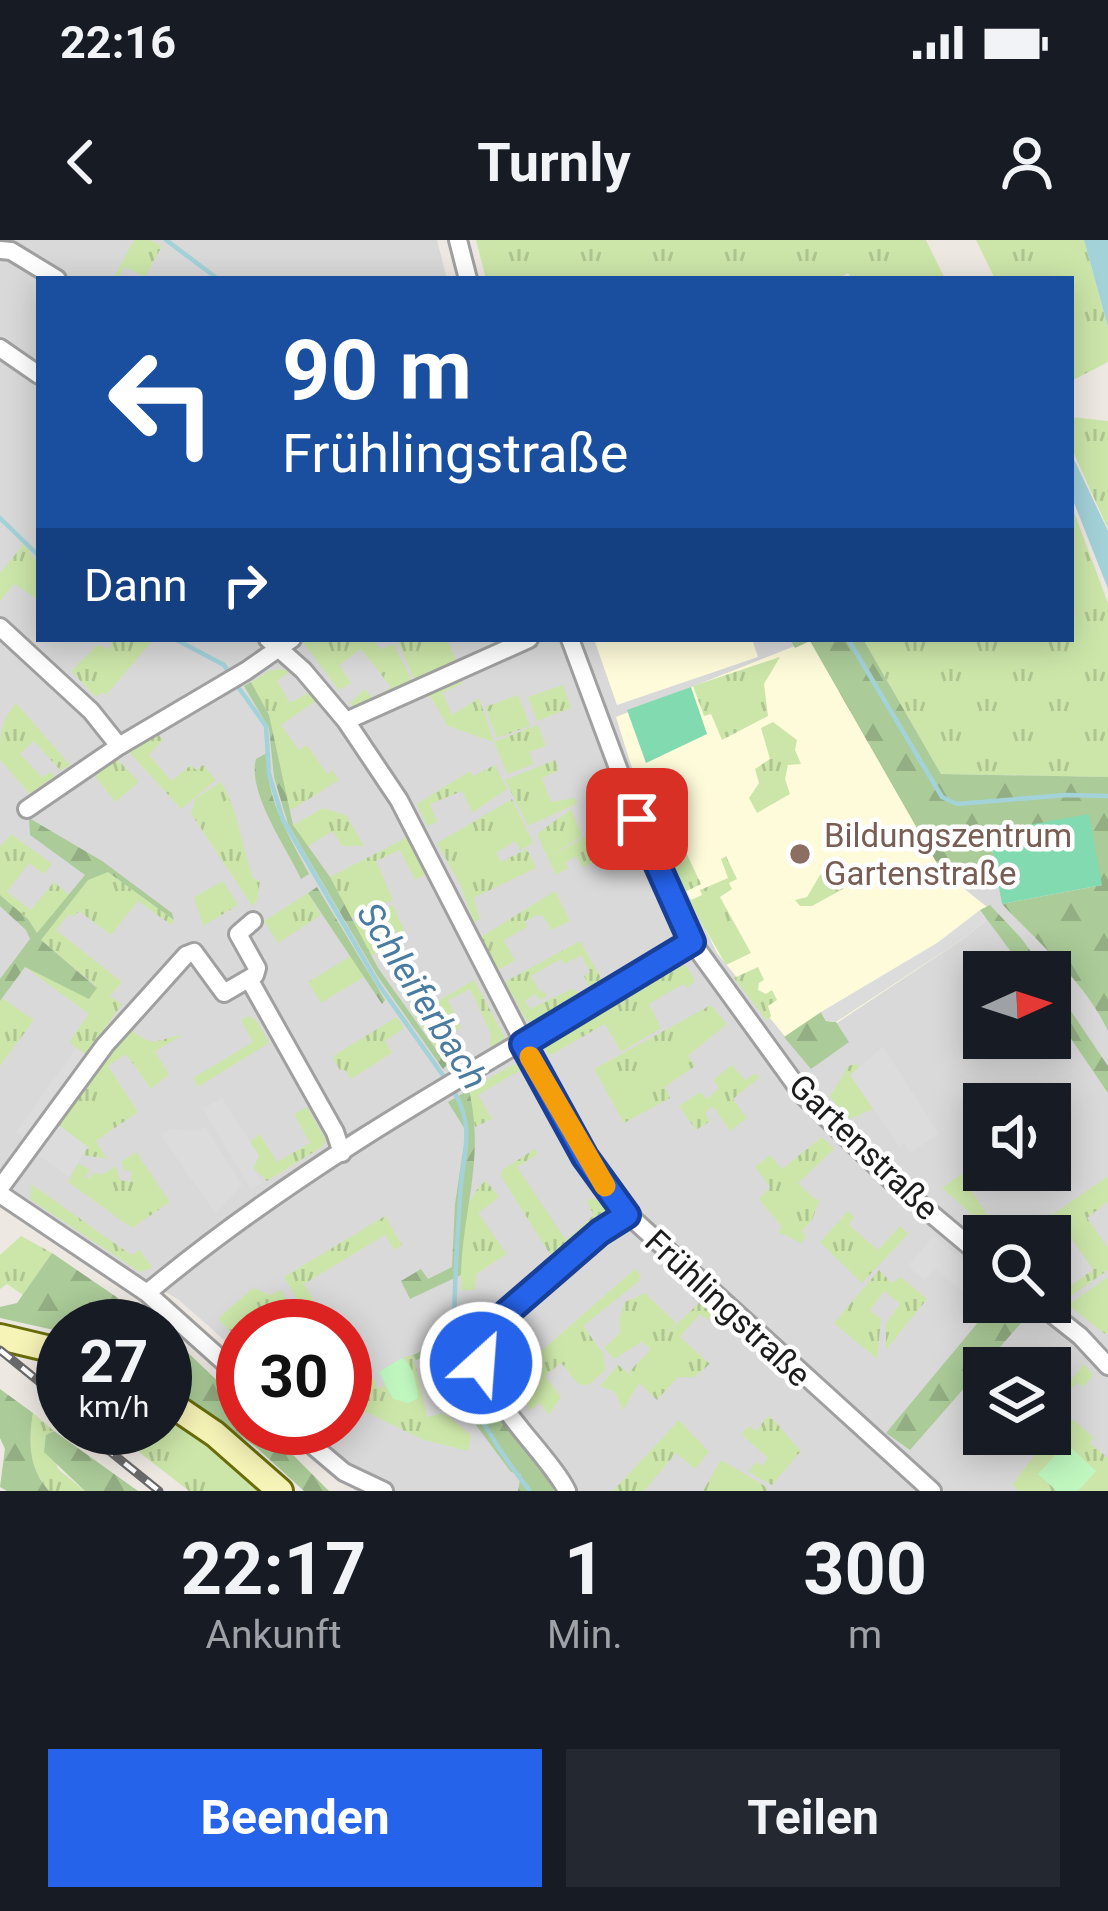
<!DOCTYPE html>
<html lang="de">
<head>
<meta charset="utf-8">
<style>
	body { margin:0; font-family:Roboto,sans-serif; background:#242831; color:#f1f3f6; height:100vh; display:flex; flex-direction:column; font-size:45px; white-space:nowrap }
	* { box-sizing:border-box; margin:0 }
	p { font-size:39px; color:#9ea1a6 }
	.icon { flex:none; width:66px; height:66px; fill:none; stroke:currentColor; stroke-width:2; stroke-linecap:round; stroke-linejoin:round }
	.map { position:relative; height:1251px; overflow:hidden }
	.drawer { display:flex; flex-direction:column; background:#171b24; flex:1 }
	.drawer>* { flex:none }
	.top-card { position:absolute; left:36px; top:36px; width:1038px; height:366px; border-radius:0px; box-shadow:0 6px 30px #0003; background:#1a4fa0; color:#fff; overflow:hidden }
	.needle { width:78px; rotate:87deg }
	.tools { position:absolute; left:963px; top:711px; display:grid; gap:24px }
	.tools a { display:grid; place-items:center; width:108px; height:108px; border-radius:0px; background:#171b24; box-shadow:0 6px 30px #0003; font-size:60px }
	.speed { position:absolute; left:36px; top:1059px; display:flex; gap:24px; font-size:60px; font-weight:700; text-align:center }
	.speed>* { display:grid; place-content:center; width:156px; height:156px; border-radius:50%; background:#171b24; box-shadow:0 6px 30px #0003; line-height:1 }
	.speed small { font-size:30px; font-weight:400 }
	.speed .limit { border:18px solid #d22; background:#fff; color:#111 }
	.pin { position:absolute; display:grid; place-items:center; width:102px; height:102px; color:#fff; margin:-51px; border-radius:24px; box-shadow:0 6px 18px #0006 }
	.me { position:absolute; width:132px; margin:-66px; rotate:26deg; stroke-linejoin:round; filter:drop-shadow(0 0 9px #0008) }
	.turn { display:flex; align-items:center; gap:42px; height:252px; padding:0 48px; font-size:54px }
	.turn .icon { width:156px; height:156px; stroke-width:2.5 }
	.turn b { display:block; font-size:84px; line-height:102px }
	.then { display:flex; align-items:center; height:114px; padding:0 48px; background:#0003; gap:24px; font-size:45px }
	.eta { display:flex; justify-content:space-evenly; align-items:center; height:204px; text-align:center }
	.eta b { font-size:72px; font-weight:700; line-height:84px }
	.action { display:flex; gap:24px; margin-top:auto; padding:24px 48px }
	.action a { flex:1; height:138px; border-radius:0px; background:#2563eb; color:#fff; font-size:48px; font-weight:700; line-height:138px; text-align:center }
	.action a+a { background:#242831; color:#f1f3f6 }
	.status { display:flex; justify-content:space-between; align-items:center; height:84px; padding:0 60px; background:#171b24; direction:ltr }
	.status svg { height:33px; fill:currentColor }
	header { display:flex; justify-content:space-between; align-items:center; height:156px; padding:0 48px; background:#171b24; font-size:54px; font-weight:700 }
	.map>svg:first-child { display:block }
</style>
</head>
<body>
<div class="status"><b>22:16</b><svg viewBox="0 0 49 12"><path d="M0 12V9h3v3zM5 12V6h3v6zM10 12V3h3v9zM15 12V0h3v12zM26 1h20v11H26zM47 4h2v5h-2z"/></svg></div>
<header><svg class="icon" aria-label="back" viewBox="0 0 24 24"><path d="M15 5l-7 7 7 7"/></svg>Turnly<svg class="icon" aria-label="person" viewBox="0 0 24 24"><circle cx="12" cy="8" r="4"/><path d="M4 21q1-7 8-7t8 7"/></svg></header>
<div class="map">
<svg width="1108" height="1251" viewBox="0 0 1108 1251">
	<defs>
		<pattern id="grass-tufts" width="24" height="20" patternUnits="userSpaceOnUse" patternTransform="scale(3)"><rect width="24" height="20" fill="#cce6a9"/><path d="M3 7l-1-3M5 7V3M7 7l1-3M15 17l-1-3M17 17v-4M19 17l1-3" fill="none" stroke="#afc591"/></pattern>
		<pattern id="forest-firs" width="22" height="20" patternUnits="userSpaceOnUse" patternTransform="scale(3)"><rect width="22" height="20" fill="#abcb98"/><path d="M5 1l3.5 6h-7zM16 11l3.5 6h-7z" fill="#93ae82"/></pattern>
	</defs>
	<rect width="100%" height="100%" fill="#ede8e2"/>
	<path fill="#dad9d9" fill-rule="evenodd" d="M 0,0 L 437,0 L 447,39 L 39,39 L 39,399 L 842,399 L 932,551 L 1008,661 L 1108,777 L 1108,1251 L 355,1251 L 308,1188 L 345,1188 L 345,1086 L 243,1086 L 243,1117 L 178,1059 L 52,990 L 0,954 ZM 984,732 L 1050,732 L 1050,798 L 984,798 ZM 984,864 L 1050,864 L 1050,930 L 984,930 ZM 984,996 L 1050,996 L 1050,1062 L 984,1062 ZM 984,1128 L 1050,1128 L 1050,1194 L 984,1194 Z"/>
	<path fill="#fdfbda" d="M 594,399 L 752,399 L 758,417 L 617,465 Z
		M 810,400 L 942,631 L 987,667 L 980,670 L 986,680 L 966,697 L 796,810 L 717,713 L 660,597 L 630,522 L 616,477 Z"/>
	<path fill="url(#grass-tufts)" d="M 134,0 L 150,0 L 162,6 L 145,37 L 125,27 L 118,39 L 113,39 Z
		M 476,0 L 926,0 L 945,39 L 852,39 L 848,33 L 837,39 L 486,39 Z
		M 976,0 L 1084,0 L 1108,87 L 1108,122 L 1071,141 L 1071,39 L 995,39 Z
		M 1071,177 L 1108,181 L 1108,289 L 1071,207 Z
		M 1071,264 L 1108,363 L 1108,537 L 941,534 L 863,399 L 1071,399 Z
		M 24,304 L 39,325 L 39,355 L 36,358 L 14,344 L 0,361 L 0,333 Z
		M 114,399 L 154,399 L 106,455 L 102,452 L 96,457 L 71,431 L 97,405 L 109,409 Z
		M 308,399 L 375,399 L 380,409 L 394,404 L 411,440 L 356,471 L 350,463 L 365,449 L 373,459 L 391,447 L 361,409 L 339,425 L 351,443 L 339,450 L 303,402 Z
		M 397,399 L 447,399 L 456,420 L 414,439 Z
		M 780,417 L 764,444 L 768,476 L 722,500 L 711,474 L 704,476 L 693,446 Z
		M 282,429 L 290,432 L 277,441 L 290,463 L 311,451 L 316,461 L 281,485 L 299,510 L 307,505 L 327,534 L 333,531 L 339,540 L 293,569 L 289,568 L 269,475 L 251,442 L 271,430 Z
		M 459,434 L 463,443 L 442,453 L 452,475 L 479,458 L 494,502 L 538,485 L 546,506 L 529,512 L 534,524 L 507,534 L 494,502 L 448,486 L 426,449 Z
		M 563,445 L 571,468 L 537,481 L 528,457 Z
		M 518,455 L 530,486 L 497,498 L 485,467 Z
		M 16,463 L 70,525 L 61,531 L 34,501 L 20,514 L 42,537 L 51,532 L 55,536 L 30,554 L 0,520 C 0,496 0,481 16,463 Z
		M 773,482 L 797,500 L 795,510 L 801,524 L 788,525 L 785,539 L 790,554 L 757,573 L 749,558 L 759,543 L 755,529 L 770,519 L 761,488 Z
		M 158,494 L 163,500 L 149,515 L 172,541 L 191,525 L 196,530 L 203,525 L 216,540 L 181,569 L 129,512 Z
		M 117,519 L 139,542 L 115,562 L 94,535 Z
		M 555,520 L 559,530 L 542,538 L 551,562 L 575,558 L 578,563 L 528,586 L 505,540 Z
		M 495,525 L 507,549 L 472,573 L 462,551 L 430,564 L 437,582 L 427,586 L 417,564 L 470,531 L 473,536 Z
		M 221,542 C 239,572 241,604 253,638 L 260,641 L 257,661 L 252,666 L 191,573 L 196,558 Z
		M 512,559 L 533,603 L 520,610 L 515,601 L 496,613 L 501,622 L 527,609 L 536,628 L 473,658 L 480,679 L 474,682 L 460,644 L 437,603 Z
		M 323,568 L 346,575 L 364,606 L 342,606 L 333,591 L 306,607 L 293,585 Z
		M 571,569 L 582,596 L 550,617 L 585,597 L 620,586 L 626,600 L 584,628 L 575,616 L 565,623 L 568,628 L 556,635 L 537,594 Z
		M 673,585 L 701,644 L 685,652 L 660,597 Z
		M 11,594 L 52,624 L 44,634 L 29,623 L 7,652 L 31,670 L 54,642 L 69,655 L 37,693 L 28,679 L 0,655 L 0,607 Z
		M 408,597 L 426,634 L 415,640 L 400,610 L 376,621 L 393,660 L 351,678 L 330,637 Z
		M 726,616 L 737,639 L 729,643 L 732,649 L 720,657 L 751,713 L 726,725 L 689,661 L 702,655 L 700,650 L 728,638 L 721,619 Z
		M 840,624 L 847,636 L 843,649 L 812,666 L 800,666 L 795,660 L 807,657 L 820,635 Z
		M 107,631 L 174,680 L 171,685 L 138,661 L 111,695 L 79,671 L 74,677 L 69,674 L 56,690 L 122,742 L 110,756 L 122,764 L 86,815 L 69,802 L 89,774 L 25,727 L 90,758 L 97,747 L 41,700 L 88,640 Z
		M 223,641 L 238,665 L 203,686 L 194,657 Z
		M 555,651 L 570,681 L 551,690 L 544,677 L 538,675 L 525,681 L 527,687 L 504,700 L 515,721 L 497,730 L 481,697 Z
		M 308,653 L 321,675 L 278,703 L 264,681 Z
		M 393,665 L 408,699 L 400,705 L 402,711 L 387,718 L 381,710 L 370,716 L 353,683 Z
		M 580,701 L 602,740 L 589,747 L 584,736 L 590,732 L 581,715 L 565,724 L 561,719 L 531,736 L 540,752 L 544,751 L 547,756 L 540,760 L 535,754 L 525,761 L 530,769 L 574,748 L 578,754 L 533,781 L 527,781 L 505,742 Z
		M 351,716 L 364,737 L 321,763 L 308,742 Z
		M 677,725 L 687,727 L 695,741 L 687,748 L 683,744 L 649,764 L 661,788 L 621,812 L 605,784 L 549,816 L 543,805 Z
		M 758,727 L 764,740 L 759,743 L 758,750 L 766,754 L 772,750 L 777,760 L 768,766 L 771,776 L 767,781 L 734,738 Z
		M 474,740 L 505,798 L 490,808 L 491,794 L 470,749 L 448,760 L 461,788 L 440,801 L 453,821 L 447,825 L 414,775 Z
		M 2,758 L 34,780 L 0,826 L 0,761 Z
		M 711,765 L 727,784 L 688,816 L 695,826 L 665,847 L 670,858 L 624,883 L 594,829 Z
		M 248,776 L 256,780 L 269,803 L 198,847 L 193,838 L 253,802 L 241,780 Z
		M 397,777 L 404,788 L 385,801 L 392,813 L 351,839 L 345,830 L 340,830 L 333,819 L 336,814 Z
		M 128,787 C 156,810 151,800 183,795 L 155,811 L 169,835 L 151,849 L 126,814 L 108,826 L 138,872 L 96,901 L 107,919 L 83,915 L 87,907 L 57,884 Z
		M 518,822 L 522,829 L 478,855 L 492,879 L 475,887 L 469,850 Z
		M 857,824 L 860,826 L 851,835 L 873,869 L 850,879 L 830,857 L 848,826 Z
		M 732,825 L 745,840 L 755,833 L 759,838 L 733,859 L 747,878 L 730,891 L 713,866 L 705,873 L 710,881 L 696,890 L 679,866 L 700,852 L 707,859 L 719,848 L 713,840 Z
		M 307,867 L 326,900 L 323,906 L 267,941 L 253,928 L 259,916 L 250,902 L 260,894 L 277,922 L 310,903 L 294,874 Z
		M 822,897 L 834,909 L 798,943 L 817,961 L 821,957 L 812,980 L 802,991 L 806,997 L 801,1003 L 778,992 L 782,987 L 759,959 L 770,947 L 755,927 L 770,915 L 782,929 Z
		M 535,909 L 538,914 L 517,927 L 566,1000 L 594,975 L 587,962 L 592,958 L 605,964 L 611,973 L 598,977 L 560,1015 L 549,1013 L 501,936 L 502,930 Z
		M 136,912 L 170,962 L 132,988 L 68,942 L 78,923 L 90,930 L 85,936 L 89,939 L 94,933 L 103,934 L 116,926 L 120,940 L 130,942 L 132,932 L 125,930 L 121,922 Z
		M 984,918 L 984,930 L 988,930 L 973,939 L 971,950 L 990,979 L 983,984 L 942,948 Z
		M 1108,936 L 1108,962 L 1087,978 L 1108,1008 L 1108,1030 L 1065,1060 L 1059,1054 L 1093,1029 L 1068,994 L 1050,1006 L 1050,996 L 1022,996 Z
		M 486,941 L 499,957 L 478,973 L 507,1014 L 476,1034 L 475,1050 L 461,1050 C 462,1016 456,962 486,941 Z
		M 31,944 L 131,1015 L 140,1010 L 152,1028 L 140,1032 L 31,960 Z
		M 848,971 L 854,977 L 849,985 L 878,1010 L 900,986 L 908,994 L 862,1043 L 820,1002 Z
		M 385,976 L 402,1005 L 395,1010 L 385,995 L 304,1044 L 317,1067 L 306,1074 L 284,1037 Z
		M 21,996 L 52,1013 L 23,1055 L 7,1044 L 0,1049 L 0,1015 Z
		M 635,1029 L 640,1035 L 639,1041 L 583,1086 L 603,1113 L 605,1131 L 588,1145 L 578,1144 L 561,1123 L 545,1136 L 561,1157 L 549,1175 L 540,1163 L 530,1170 L 514,1146 L 515,1134 Z
		M 879,1030 L 892,1043 L 901,1037 L 927,1059 L 886,1110 L 886,1083 L 900,1064 L 884,1051 L 870,1070 L 881,1079 L 877,1119 L 834,1083 Z
		M 1108,1037 L 1108,1093 L 1105,1094 L 1068,1065 Z
		M 253,1048 L 270,1055 L 281,1050 L 297,1080 L 282,1086 L 267,1073 L 255,1086 L 243,1086 L 240,1101 L 218,1079 Z
		M 645,1053 L 676,1083 L 661,1099 L 700,1062 L 712,1074 L 707,1080 L 700,1074 L 680,1097 L 710,1124 L 694,1137 L 678,1137 L 657,1160 L 639,1143 L 623,1170 L 615,1152 L 600,1146 L 618,1125 L 633,1137 L 629,1132 L 651,1109 L 642,1102 L 614,1119 L 604,1108 L 620,1093 L 619,1079 L 625,1062 Z
		M 413,1115 L 427,1176 L 444,1173 L 471,1195 L 468,1211 L 421,1199 L 352,1165 L 345,1178 L 345,1155 L 374,1138 L 378,1149 L 385,1145 L 393,1159 L 407,1121 L 402,1118 Z
		M 1084,1124 L 1093,1135 L 1084,1147 L 1077,1143 L 1057,1166 L 1094,1198 L 1090,1203 L 1108,1218 L 1108,1251 L 1078,1251 L 1096,1230 L 1038,1233 L 1057,1251 L 1019,1251 L 1012,1245 L 1054,1190 L 1050,1186 L 1050,1166 Z
		M 33,1173 L 54,1191 L 46,1195 L 58,1229 L 85,1251 L 49,1251 C 29,1229 28,1203 33,1173 Z
		M 165,1174 L 209,1204 L 263,1251 L 189,1251 L 108,1188 L 165,1188 Z
		M 769,1175 L 801,1211 L 772,1245 L 748,1232 L 756,1222 L 762,1226 L 768,1218 L 741,1194 L 749,1186 L 756,1191 Z
		M 679,1180 L 709,1212 L 695,1229 L 676,1213 L 644,1251 L 613,1251 Z
		M 721,1220 L 768,1248 L 766,1251 L 703,1251 Z"/>
	<path fill="url(#forest-firs)" d="M 790,399 L 863,399 L 941,534 L 1108,537 L 1108,791 C 1086,743 1038,702 1002,664 L 1102,645 L 989,593 L 996,631 L 965,646 L 942,632 L 810,401 L 795,408 Z
		M 251,442 L 269,475 L 293,585 L 330,637 L 378,728 L 447,825 L 443,829 L 378,737 L 288,584 L 274,537 L 269,488 L 244,446 Z
		M 267,513 C 265,559 289,595 309,634 L 301,639 C 287,608 247,553 256,519 Z
		M 29,578 L 102,621 L 172,673 L 174,680 L 108,632 L 88,640 L 41,700 L 97,748 L 89,759 L 25,727 L 0,761 L 0,739 L 30,699 L 26,690 L 0,666 L 0,655 L 28,679 L 37,693 L 85,635 L 30,595 Z
		M 317,647 L 385,760 L 382,764 L 308,653 Z
		M 990,665 L 1021,698 L 1046,732 L 1026,732 L 980,670 Z
		M 1050,740 L 1108,826 L 1108,853 L 1050,768 Z
		M 821,772 L 826,781 L 836,782 L 849,802 L 811,829 L 784,797 Z
		M 469,850 C 485,919 463,968 461,1035 L 410,1059 L 401,1041 L 421,1029 L 428,1039 L 452,1027 L 455,964 L 466,891 L 448,862 Z
		M 52,1013 L 159,1086 L 63,1086 L 63,1092 L 0,1078 L 0,1067 L 17,1063 Z
		M 995,1062 L 1012,1062 L 1028,1075 L 910,1210 L 886,1193 Z
		M 479,1073 C 455,1164 528,1181 554,1251 L 518,1251 L 521,1234 L 511,1232 L 464,1169 L 452,1112 L 416,1120 L 413,1115 L 462,1092 L 461,1074 Z
		M 165,1091 L 243,1165 L 243,1188 L 266,1188 L 329,1251 L 304,1251 L 257,1208 L 165,1142 Z
		M 0,1149 L 33,1173 C 28,1203 29,1229 49,1251 L 7,1251 L 0,1247 L 5,1209 L 0,1198 Z
		M 54,1191 L 138,1251 L 85,1251 L 44,1212 L 46,1195 Z"/>
	<path fill="#bff7bf" d="M 402,1118 C 415,1127 416,1143 418,1158 L 409,1163 L 393,1159 L 379,1132 Z
		M 1066,1203 L 1096,1231 L 1078,1251 L 1057,1251 L 1038,1234 Z"/>
	<path fill="#82dab1" d="M 691,447 L 707,494 L 646,523 L 627,470 Z
		M 1089,574 L 1102,645 L 1002,664 L 989,592 Z"/>
	<path fill="#dcdcdc" d="M 980,670 L 986,680 L 966,697 L 836,782 L 826,781 L 821,772 L 937,703 Z
		M 883,807 L 939,894 L 910,913 L 904,903 L 899,906 L 850,835 Z
		M 76,808 L 86,815 L 26,899 L 16,892 Z
		M 222,858 L 259,916 L 253,928 L 262,943 L 251,949 L 203,869 Z
		M 57,884 L 88,907 L 69,937 L 35,913 Z
		M 205,887 L 242,945 L 215,973 L 161,895 L 171,889 L 196,891 Z
		M 1068,994 L 1093,1030 L 1070,1046 L 1050,1019 L 1050,1006 Z
		M 934,996 L 984,1039 L 984,1050 L 974,1061 L 935,1028 L 924,1040 L 908,1026 Z
		M 452,1112 L 464,1169 L 427,1177 L 416,1120 Z"/>
	<path fill="#a4d2d9" d="M 1084,0 L 1108,0 L 1108,87 Z
		M 1071,213 L 1108,291 L 1108,349 L 1071,255 Z"/>
	<g fill="none" stroke-linecap="round" stroke-linejoin="round">
		<path stroke="#a4d2d9" stroke-width="4.5" d="M 166,0 L 218,39
			M 0,278 L 39,316
			M 175,399 L 224,425 L 230,434
			M 848,399 L 942,557 L 957,564 L 1066,555 L 1108,556
			M 236,444 L 266,486 L 269,534 L 283,580 L 379,745 L 447,841
			M 453,850 C 477,889 462,915 460,957 C 458,997 450,1087 458,1123 C 469,1166 503,1217 530,1251"/>
		<g stroke="#a0a0a0" stroke-width="22">
			<path id="street" d="M 458,0 L 468,39
				M 0,10 L 11,11 L 57,39
				M 0,108 L 39,135
				M 0,387 L 91,471 L 119,506
				M 268,399 L 303,430 L 346,481 L 399,560 L 559,871 L 585,917 L 623,970 L 932,1251
				M 570,399 L 637,579 L 692,702 L 803,855 L 891,940 L 984,1018
				M 346,481 L 529,399
				M 27,569 L 119,506 L 246,431 L 292,399
				M 249,739 L 335,892 L 342,913
				M 0,948 L 105,805 L 186,715 L 194,712 L 224,753 L 255,735 L 257,728 L 238,694 L 253,681
				M 0,954 L 147,1053 L 243,1139
				M 147,1053 C 313,914 507,812 692,702
				M 1037,1062 L 1080,1096 L 1108,1126
				M 292,1188 L 344,1232 L 384,1251
				M 567,1251 C 549,1213 471,1148 480,1105 C 483,1092 494,1083 503,1074 L 600,992 L 627,975"/>
		</g>
		<g stroke="#6a6d09" stroke-width="30">
			<path id="secondary" d="M 0,1097 L 63,1112
				M 165,1160 L 215,1194 L 280,1251"/>
		</g>
		<use href="#street" stroke="#fff" stroke-width="16"/>
		<use href="#secondary" stroke="#f6f4b7" stroke-width="24"/>
		<g stroke="#6a6a6a" stroke-width="9">
			<path id="rail" d="M 0,1110 L 63,1161
				M 81,1188 L 159,1251"/>
		</g>
		<use href="#rail" stroke="#fff" stroke-width="4.5" stroke-dasharray="14" stroke-linecap="butt"/>
	</g>
	<g fill="none" stroke-linecap="round" stroke-linejoin="round">
		<g stroke="#184099" stroke-width="30">
			<path id="route" d="M 481,1123 L 480,1105 L 488,1089 L 600,992 L 627,975 L 585,917 L 523,804 L 692,702 L 637,579"/>
		</g>
		<use href="#route" stroke="#2563eb" stroke-width="21"/>
		<path stroke="#f59e0b" stroke-width="21" d="M 530,817 L 605,946"/>
	</g>
	<circle fill="#8d6e63" stroke="#fff" stroke-width="4.5" cx="800" cy="614" r="12"/>
	<g text-anchor="middle" dominant-baseline="central" stroke-width="9" stroke-linejoin="round" paint-order="stroke">
		<g font-size="33" fill="#785e54" stroke="#fff" text-anchor="start">
			<text x="824" y="595">Bildungszentrum<tspan x="824" dy="38">Gartenstraße</tspan></text>
		</g>
		<g font-size="33" fill="#1c1c1c" stroke="#fff">
			<text transform="translate(864 907) rotate(44)">Gartenstraße</text>
			<text transform="translate(728 1068) rotate(43)">Frühlingstraße</text>
		</g>
		<g font-size="36" font-style="italic" fill="#4a7ba0" stroke="#fff">
			<text transform="translate(422 756) rotate(58)">Schleiferbach</text>
		</g>
	</g>
</svg>
<div class="tools">
<a><svg class="needle" viewBox="-14 -14 28 28"><path d="M0-13l5 13h-10z" fill="#e53935"/><path d="M0 13l5-13h-10z" fill="#9ea1a6"/></svg></a>
<a><svg class="icon" aria-label="sound" viewBox="0 0 24 24"><path d="M4 9h4l5-4v14l-5-4H4zM17 9q2 3 0 6"/></svg></a>
<a><svg class="icon" aria-label="search" viewBox="0 0 24 24"><circle cx="10" cy="10" r="6"/><path d="M15 15l6 6"/></svg></a>
<a><svg class="icon" aria-label="layers" viewBox="0 0 24 24"><path d="M12 4l9 5-9 5-9-5zM3 14l9 5 9-5"/></svg></a>
</div>
<div class="speed"><div>27<small>km/h</small></div><div class="limit">30</div></div>
<div class="pin" style="left:637px;top:579px;background:#d93025"><svg class="icon" aria-label="arrive" viewBox="0 0 24 24"><path d="M6 21V4h12l-3 4 3 4H6"/></svg></div>
<svg class="me" style="left:481px;top:1123px" viewBox="-20 -20 40 40"><circle r="17" fill="#2563eb" stroke="#fff" stroke-width="3"/><path d="M0-11L8 9 0 5-8 9z" fill="#fff"/></svg>
<div class="top-card">
<div class="turn"><svg class="icon" aria-label="left" viewBox="0 0 24 24"><path d="M17 20v-9H6M10 6l-5 5 5 5"/></svg><div><b>90 m</b>Frühlingstraße</div></div>
<div class="then">Dann<svg class="icon" aria-label="right" viewBox="0 0 24 24"><path d="M7 20v-9h11M14 6l5 5-5 5"/></svg></div>
</div>
</div>
<section class="drawer">
<div class="eta">
<div><b>22:17</b><p>Ankunft</p></div>
<div><b>1</b><p>Min.</p></div>
<div><b>300</b><p>m</p></div>
</div>
<div class="action"><a>Beenden</a><a>Teilen</a></div>
</section>
</body>
</html>
